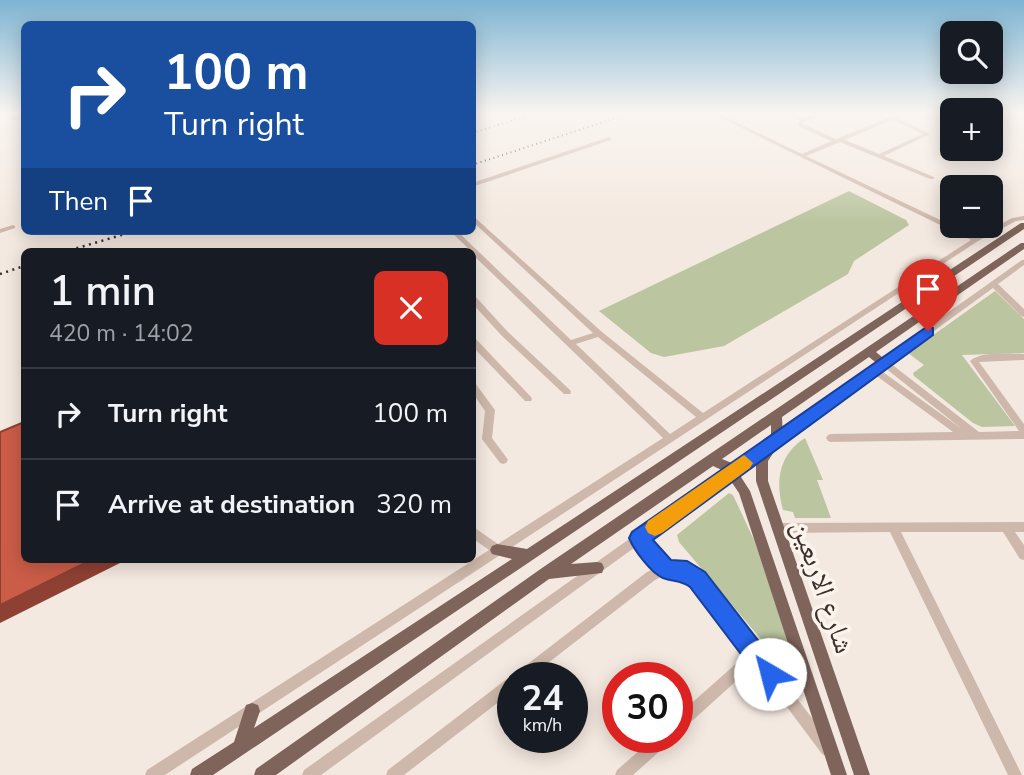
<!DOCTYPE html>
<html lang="en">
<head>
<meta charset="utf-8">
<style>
	body { margin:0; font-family:"Nunito Sans","Noto Naskh Arabic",sans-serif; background:#242831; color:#f1f3f6; height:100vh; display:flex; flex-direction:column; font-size:26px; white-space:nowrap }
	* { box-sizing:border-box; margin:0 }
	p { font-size:23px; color:#9ea1a6 }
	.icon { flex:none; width:38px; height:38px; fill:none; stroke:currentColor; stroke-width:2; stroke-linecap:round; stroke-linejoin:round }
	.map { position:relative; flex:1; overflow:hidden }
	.details { position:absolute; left:21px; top:248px; width:455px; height:315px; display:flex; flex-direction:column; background:#171b24; border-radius:10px; box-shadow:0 4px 18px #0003 }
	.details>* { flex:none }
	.guide { position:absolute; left:21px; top:21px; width:455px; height:214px; border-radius:10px; box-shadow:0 4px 18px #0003; background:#1a4fa0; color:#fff; overflow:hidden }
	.fabs { position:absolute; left:940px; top:21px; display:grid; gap:14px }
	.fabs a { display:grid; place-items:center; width:63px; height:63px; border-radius:10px; background:#171b24; box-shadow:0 4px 18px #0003; font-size:35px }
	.speed { position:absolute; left:497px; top:662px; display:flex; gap:14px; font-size:35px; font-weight:700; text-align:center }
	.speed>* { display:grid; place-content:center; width:91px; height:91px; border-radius:50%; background:#171b24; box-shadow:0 4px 18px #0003; line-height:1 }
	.speed small { font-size:18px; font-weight:400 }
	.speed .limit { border:10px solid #d22; background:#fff; color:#111 }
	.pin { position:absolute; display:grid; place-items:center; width:60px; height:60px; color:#fff; margin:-72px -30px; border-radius:50% 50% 50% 0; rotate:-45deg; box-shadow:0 0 7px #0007 }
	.pin .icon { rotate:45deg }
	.me { position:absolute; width:77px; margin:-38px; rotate:323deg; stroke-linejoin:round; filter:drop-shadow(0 0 5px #0008) }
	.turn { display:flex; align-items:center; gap:24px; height:147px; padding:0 28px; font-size:32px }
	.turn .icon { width:91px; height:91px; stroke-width:2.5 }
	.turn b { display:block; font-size:49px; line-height:60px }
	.then { display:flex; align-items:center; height:66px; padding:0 28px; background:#0003; gap:14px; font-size:26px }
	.round { display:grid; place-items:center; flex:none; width:74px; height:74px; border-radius:10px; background:#242831 }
	.headline { display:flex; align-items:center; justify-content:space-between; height:119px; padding:0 28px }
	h1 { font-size:42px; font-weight:600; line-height:52px }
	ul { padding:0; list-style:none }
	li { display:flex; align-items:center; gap:21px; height:91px; padding:0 28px; border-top:2px solid #363941 }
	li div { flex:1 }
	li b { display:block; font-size:26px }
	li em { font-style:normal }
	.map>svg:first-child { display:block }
</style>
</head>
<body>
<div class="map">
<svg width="1024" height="775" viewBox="0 0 1024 775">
	<rect width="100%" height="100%" fill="#f4e9e0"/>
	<path fill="#bbc59f" d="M 849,191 L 906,220 L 909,225 L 854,261 L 848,274 L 724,346 L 664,357 L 651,353 L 599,311 Z
		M 995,291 L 1024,319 L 1024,353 L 962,355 L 1015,426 L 982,427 L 973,423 L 914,376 L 913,373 L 924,365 L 908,353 Z
		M 805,438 L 823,480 L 817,480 L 831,518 L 795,518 L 793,512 L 783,510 C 775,482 779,454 805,438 Z
		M 729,493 L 733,495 L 754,540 L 803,683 L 782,664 L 679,542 L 677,535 Z"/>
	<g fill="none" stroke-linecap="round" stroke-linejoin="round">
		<path fill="#ceb8ab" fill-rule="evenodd" d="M 15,113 L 20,113 L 17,117 L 24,117 L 24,119 L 10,120 L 10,118 Z
			M 711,113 L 717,113 L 802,154 L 831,141 L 798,126 L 800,120 L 787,113 L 794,113 L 805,118 L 818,113 L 825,113 L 803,122 L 803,124 L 836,139 L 899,113 L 906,113 L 896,118 L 930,134 L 884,156 L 934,177 L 934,179 L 930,179 L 840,142 L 806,156 L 976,237 L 1012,218 L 1024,216 L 1024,220 L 1016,221 L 978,241 L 165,775 L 145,775 L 147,770 L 489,550 L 472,538 L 472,526 L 498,544 L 663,438 L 472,254 L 472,252 L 451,232 L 450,231 L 457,231 L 571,340 L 593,333 L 472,221 L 472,215 L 602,332 L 703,413 L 971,240 ZM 892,120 L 923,134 L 879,154 L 845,140 ZM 598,337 L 696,417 L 670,434 L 576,344 Z
			M 609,137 L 612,139 L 611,140 L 472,187 L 472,183 Z
			M 13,225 L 15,226 L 15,228 L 0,233 L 0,229 Z
			M 1022,260 L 1024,260 L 1024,265 L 998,284 L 1024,309 L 1024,317 L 1021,316 L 993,288 L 890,363 L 979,432 L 1019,431 L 970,361 C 981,351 1008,354 1024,354 L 1024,360 L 979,362 L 1024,424 L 1024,439 L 831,442 L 828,441 L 826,438 L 828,435 L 831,434 L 953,432 L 874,374 L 647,539 L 669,564 L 687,566 L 702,575 L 832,744 L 834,749 L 832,754 L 827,756 L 822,754 L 755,664 L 682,730 L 677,732 L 677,716 L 747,654 L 694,583 C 682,573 669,573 655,580 L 530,677 L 513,677 L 513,691 L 404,775 L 386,775 L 388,770 L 508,678 L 514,677 L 516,673 L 647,572 L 657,567 L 638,545 L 321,775 L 302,775 L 304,770 ZM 884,367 L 962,429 L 880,370 Z
			M 472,296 L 475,296 L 507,331 L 570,390 L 571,392 L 570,394 L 564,394 L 501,335 L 472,303 Z
			M 472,337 L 475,338 L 531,397 L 532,399 L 531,401 L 525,401 L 472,346 Z
			M 472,382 L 475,383 L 495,410 L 492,438 L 506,457 L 508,460 L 506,463 L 503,464 L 500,463 L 482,439 L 485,411 L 472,392 Z
			M 1024,522 L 1024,532 L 1015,532 L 1024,545 L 1024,560 L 1020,559 L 1003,532 L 901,532 L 1022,775 L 1008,775 L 890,532 L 777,533 L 773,531 L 772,528 L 773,525 L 777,523 Z
			M 655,737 L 672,737 L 670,742 L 633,775 L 615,775 L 617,770 Z"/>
		<path fill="#7e645b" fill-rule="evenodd" d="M 1021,223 L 1024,223 L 1024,229 L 213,775 L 190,775 L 192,769 L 234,742 L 246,705 L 252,703 L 258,705 L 260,711 L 254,728 L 512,559 L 492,554 L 490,550 L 492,546 L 497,544 L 527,549 L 914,294 L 919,274 L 925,274 L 926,276 L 924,287 Z
			M 1021,243 L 1024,243 L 1024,249 L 876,352 L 889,363 L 888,366 L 880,366 L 869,357 L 782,417 L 783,438 L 768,461 L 768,481 L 870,775 L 854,775 L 756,481 L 756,460 L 771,437 L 771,425 L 722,459 L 732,463 L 750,491 L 847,775 L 831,775 L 739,493 L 724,471 L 713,466 L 571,564 L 597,562 L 602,563 L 604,568 L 602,573 L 549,579 L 276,775 L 254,775 L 256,769 L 542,568 Z"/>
		<path stroke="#3b2e2b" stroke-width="2" stroke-dasharray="1 3.5" stroke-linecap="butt" d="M 472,133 L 537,113
			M 472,165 L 631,113"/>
		<path stroke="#3b2e2b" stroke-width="2.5" stroke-dasharray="2 4.5" stroke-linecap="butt" d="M 64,252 L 135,231
			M 0,274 L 24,266"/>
	</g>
	<path fill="#8e4132" d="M 91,560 L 126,560 L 0,623 L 0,605 Z"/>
	<path fill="#cb5d48" stroke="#8e4132" stroke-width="2" d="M 24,422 L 24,560 L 91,560 L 0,605 L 0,432 Z"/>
	<linearGradient id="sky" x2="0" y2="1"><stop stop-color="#7db4d2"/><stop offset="0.51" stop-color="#faf5f1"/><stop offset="1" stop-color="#faf5f1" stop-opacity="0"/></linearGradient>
	<rect width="1024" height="222" fill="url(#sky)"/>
	<path fill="#2563eb" stroke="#184099" stroke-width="2" d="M 928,326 L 933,328 L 933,335 L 653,540 L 671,560 L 687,561 L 705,572 L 778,666 L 781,674 L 778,682 L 770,685 L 762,682 L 690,587 C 681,580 673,582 663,578 C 651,573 634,550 629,538 L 632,532 Z"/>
	<path fill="#f59e0b" d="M 744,455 L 753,463 L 750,468 L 662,533 L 655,536 L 648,533 L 645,527 L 648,521 Z"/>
	<g text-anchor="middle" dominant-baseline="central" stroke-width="7" stroke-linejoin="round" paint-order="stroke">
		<g font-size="28" fill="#3b2e2b" stroke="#fbf4ed">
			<text transform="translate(823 587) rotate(71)">شارع الاربعين</text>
		</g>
	</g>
</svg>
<div class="fabs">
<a><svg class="icon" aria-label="search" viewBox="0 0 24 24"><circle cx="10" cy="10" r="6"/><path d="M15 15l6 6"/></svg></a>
<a>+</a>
<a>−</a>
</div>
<div class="speed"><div>24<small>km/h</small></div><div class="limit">30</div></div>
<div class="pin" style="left:928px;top:331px;background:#d93025"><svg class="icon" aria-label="arrive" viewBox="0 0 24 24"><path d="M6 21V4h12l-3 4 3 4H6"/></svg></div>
<svg class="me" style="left:770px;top:674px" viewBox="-20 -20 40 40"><circle r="19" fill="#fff"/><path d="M0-13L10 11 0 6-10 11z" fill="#2563eb"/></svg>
<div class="guide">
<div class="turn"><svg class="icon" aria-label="right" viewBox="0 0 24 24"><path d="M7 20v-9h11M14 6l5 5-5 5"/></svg><div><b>100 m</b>Turn right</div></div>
<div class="then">Then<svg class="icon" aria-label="arrive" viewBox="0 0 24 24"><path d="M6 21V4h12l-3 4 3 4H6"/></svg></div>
</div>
<section class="details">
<div class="headline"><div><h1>1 min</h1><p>420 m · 14:02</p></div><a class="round" style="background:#d93025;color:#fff"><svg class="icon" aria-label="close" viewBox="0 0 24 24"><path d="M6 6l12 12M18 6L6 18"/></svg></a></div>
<ul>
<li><svg class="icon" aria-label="right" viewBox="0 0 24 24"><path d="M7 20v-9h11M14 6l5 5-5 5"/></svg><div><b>Turn right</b></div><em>100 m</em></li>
<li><svg class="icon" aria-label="arrive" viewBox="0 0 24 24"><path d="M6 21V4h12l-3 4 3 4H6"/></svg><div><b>Arrive at destination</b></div><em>320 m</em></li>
</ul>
</section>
</div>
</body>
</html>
